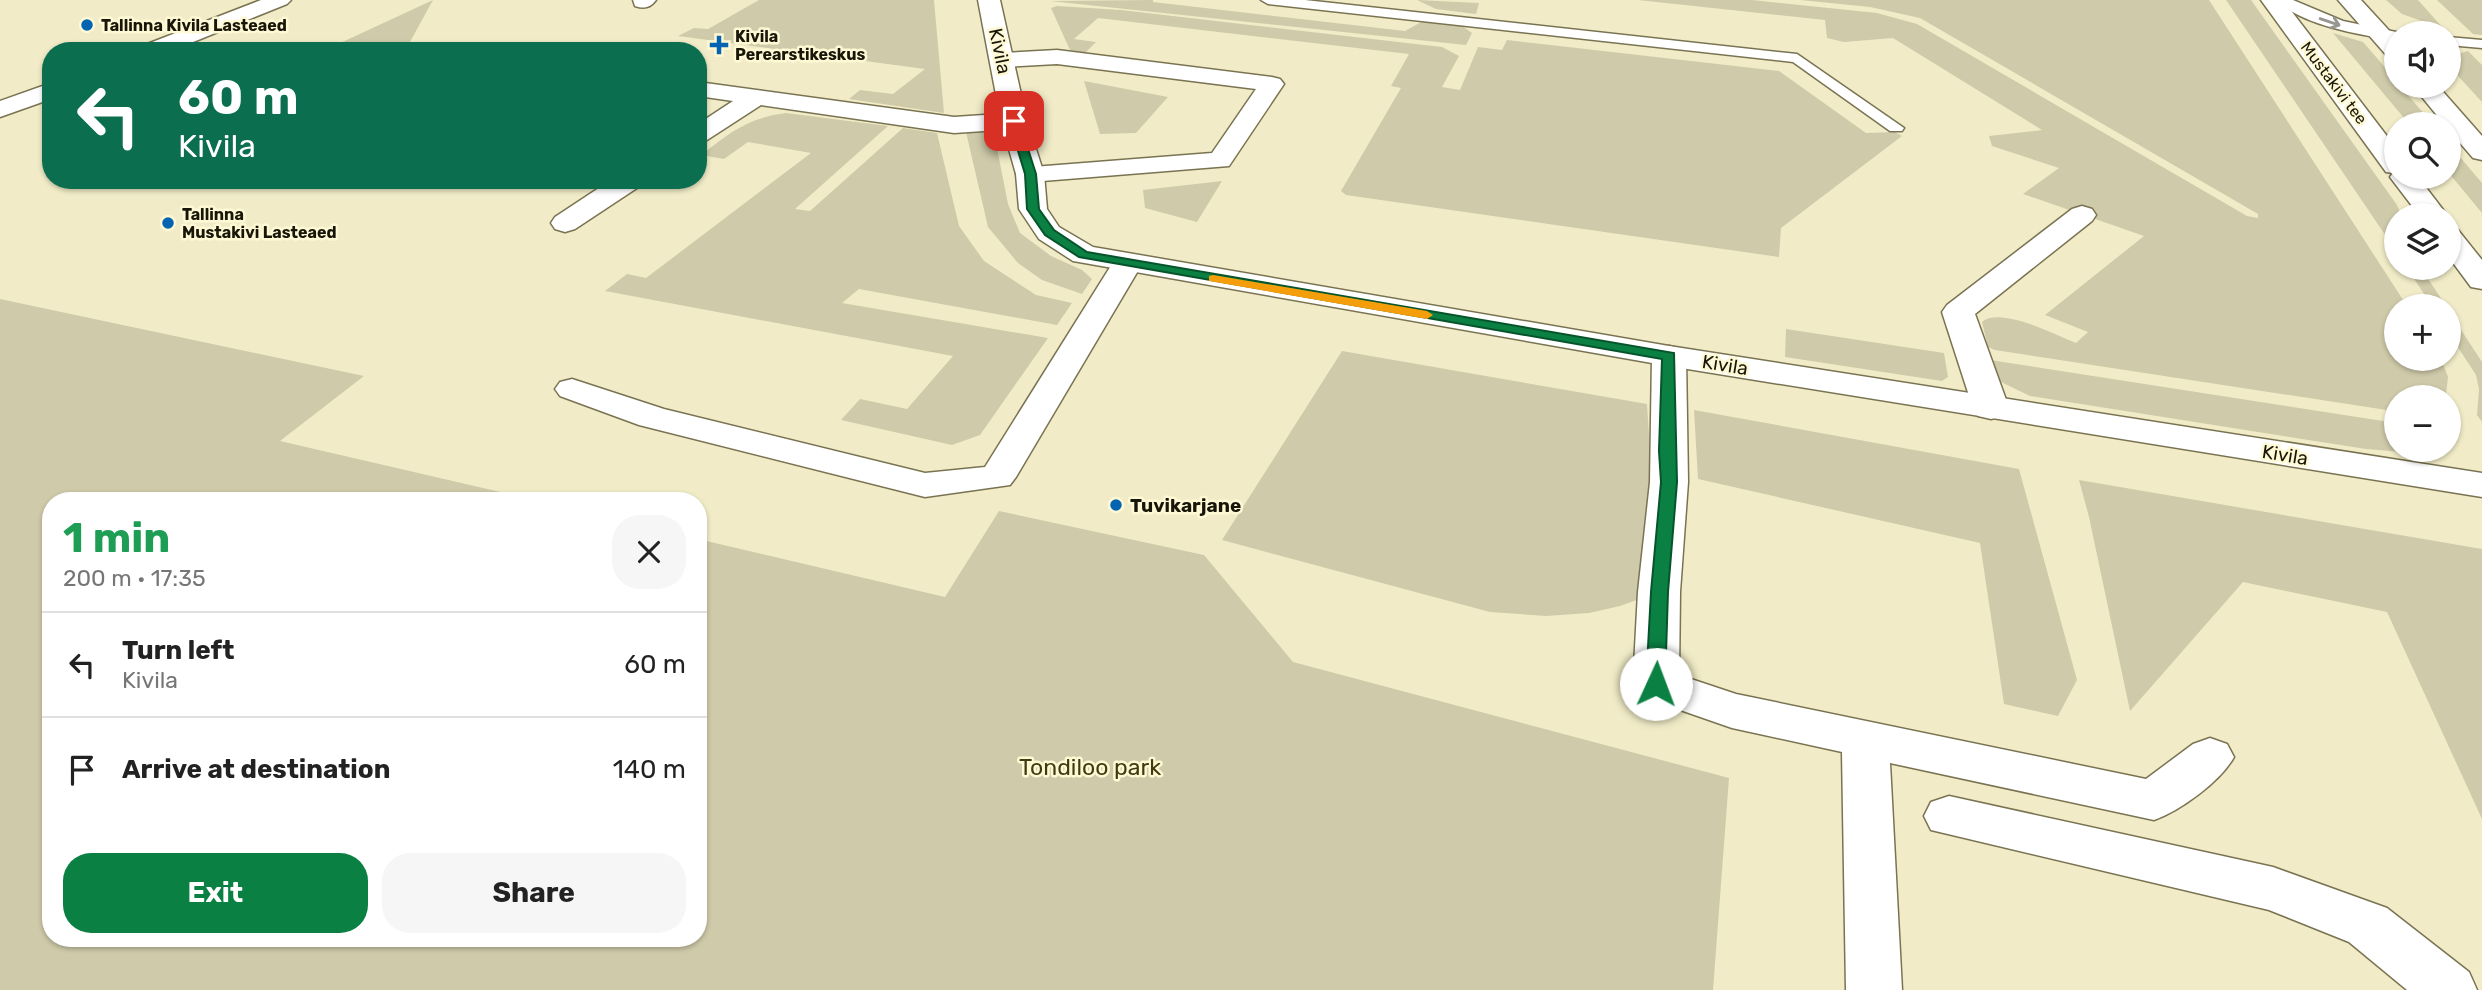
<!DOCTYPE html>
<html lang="en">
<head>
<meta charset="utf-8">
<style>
	body { margin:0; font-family:Rubik,sans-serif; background:#f6f6f6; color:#222; height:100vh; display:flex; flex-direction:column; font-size:26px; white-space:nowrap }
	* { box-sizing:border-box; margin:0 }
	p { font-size:23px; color:#767676 }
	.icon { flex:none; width:38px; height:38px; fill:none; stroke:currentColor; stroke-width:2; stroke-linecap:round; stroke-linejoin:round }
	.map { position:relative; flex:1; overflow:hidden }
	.drawer { position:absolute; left:42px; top:492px; width:665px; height:455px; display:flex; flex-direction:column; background:#fff; border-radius:28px; box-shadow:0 2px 5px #0004 }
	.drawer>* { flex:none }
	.hud { position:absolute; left:42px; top:42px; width:665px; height:147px; border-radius:28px; box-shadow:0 2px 5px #0004; background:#0b6e4f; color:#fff; overflow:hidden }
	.controls { position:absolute; left:2384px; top:21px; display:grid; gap:14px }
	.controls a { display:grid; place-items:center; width:77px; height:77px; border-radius:50%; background:#fff; box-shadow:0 2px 5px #0004; font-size:35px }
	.pin { position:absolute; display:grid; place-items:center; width:60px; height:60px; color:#fff; margin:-30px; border-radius:14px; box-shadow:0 4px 10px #0006 }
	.me { position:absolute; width:77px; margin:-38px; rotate:2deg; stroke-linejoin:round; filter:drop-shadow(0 0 5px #0008) }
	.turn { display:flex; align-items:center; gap:24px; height:147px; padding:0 21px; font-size:32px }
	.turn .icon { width:91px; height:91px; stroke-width:2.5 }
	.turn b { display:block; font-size:49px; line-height:60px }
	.round { display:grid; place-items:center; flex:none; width:74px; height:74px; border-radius:28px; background:#f6f6f6 }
	.summary { display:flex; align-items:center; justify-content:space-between; height:119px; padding:0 21px }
	h1 { font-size:42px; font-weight:700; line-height:52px; color:#1e9e55 }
	.action { display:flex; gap:14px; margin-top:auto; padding:14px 21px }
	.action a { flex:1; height:80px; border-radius:28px; background:#0b8043; color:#fff; font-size:28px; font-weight:700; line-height:80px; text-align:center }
	.action a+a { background:#f6f6f6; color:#222 }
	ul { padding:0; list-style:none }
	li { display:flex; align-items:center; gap:21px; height:105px; padding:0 21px; border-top:2px solid #e0e0e0 }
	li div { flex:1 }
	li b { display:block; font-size:26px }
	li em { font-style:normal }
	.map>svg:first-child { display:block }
</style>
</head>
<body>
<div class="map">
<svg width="2482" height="990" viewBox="0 0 2482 990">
	<rect width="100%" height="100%" fill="#f1ecc7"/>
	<path fill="#cfcaa9" d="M 433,0 L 405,51 L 323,51 Z
		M 759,0 L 934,0 L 944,113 L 849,99 L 860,90 L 893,94 L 925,69 L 678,36 L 694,28 L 708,29 Z
		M 1153,0 L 1153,2 L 1405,31 L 1423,21 L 1462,26 L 1472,33 L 1466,45 L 1050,1 Z
		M 1417,0 L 1479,3 L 1476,14 L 1436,9 Z
		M 1638,0 L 1752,0 L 1877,13 L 1917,24 L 2247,216 L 2258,218 L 2258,214 L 1920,18 L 1870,7 L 1800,0 L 2209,0 L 2407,306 L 2396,306 L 2396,359 L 2441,359 L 2448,377 L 2446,395 L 2443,397 L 2396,397 L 2396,411 L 2393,411 L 1995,350 L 1988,347 L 1982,322 C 2001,306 2055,335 2076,343 L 2088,332 L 2045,315 L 2144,236 L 2023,194 L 2059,168 L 1992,146 L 1989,136 L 2042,130 L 1893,38 L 1844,42 L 1827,38 L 1825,20 Z
		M 2226,0 L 2251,0 L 2397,205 L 2401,215 L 2396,215 L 2396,251 Z
		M 2386,0 L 2418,0 L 2444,29 L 2402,14 Z
		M 2437,0 L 2482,0 L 2482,35 L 2473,34 Z
		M 1057,6 L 1121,10 L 1442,47 L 1459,56 L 1442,87 L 1460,90 L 1478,47 L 1502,50 L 1507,40 L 1779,71 L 1866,133 L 1895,132 L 1902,136 L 1781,228 L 1779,257 L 1346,195 L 1341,191 L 1401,88 L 1391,86 L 1409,54 L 1098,18 L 1074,39 L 1096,42 L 1085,53 L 1070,50 L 1051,8 Z
		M 2333,33 L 2363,42 L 2396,80 L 2396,86 L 2400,86 L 2433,124 L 2409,124 Z
		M 2468,51 L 2482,65 L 2482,102 L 2448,65 L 2448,57 Z
		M 1084,81 L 1168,97 L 1136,133 L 1100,134 Z
		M 786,113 L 888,126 L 795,209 L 810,211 L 903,128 L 937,133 L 959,226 L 984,261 L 1036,295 L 1072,303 L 1057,325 L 859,289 L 842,303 L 1048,338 L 980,435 L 952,445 L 841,420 L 860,399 L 907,409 L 953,356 L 605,291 L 627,274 L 646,278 L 811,153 L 748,142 L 724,159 L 701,155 C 731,132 747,118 786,113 Z
		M 966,132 L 983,132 L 995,138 L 1008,204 L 1020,233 L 1051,256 L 1082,270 L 1092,279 L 1082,294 L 1042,280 L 1018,263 L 988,227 Z
		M 2448,143 L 2482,183 L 2482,213 L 2448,172 Z
		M 1222,181 L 1197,222 L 1145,208 L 1143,190 Z
		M 2407,268 L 2421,268 L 2446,306 L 2432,306 Z
		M 0,299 L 364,376 L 280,441 L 535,500 L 51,500 L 51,938 L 698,938 L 698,539 L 945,597 L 999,511 L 1204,555 L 1293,662 L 1729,778 L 1713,990 L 0,990 Z
		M 2448,310 L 2482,362 L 2482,422 L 2477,415 L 2479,389 L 2476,375 L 2448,332 Z
		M 1786,329 L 1944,353 L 1948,377 L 1942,381 L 1785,357 Z
		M 1342,351 L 1647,404 L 1659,592 L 1620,606 L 1589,613 L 1546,616 L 1490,612 L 1222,540 Z
		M 1990,360 L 2396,423 L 2396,450 L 2438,450 L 2402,452 L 2366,449 L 2030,396 L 1995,379 Z
		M 1694,410 L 2019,469 L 2077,680 L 2058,716 L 2004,704 L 1980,543 L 1698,479 Z
		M 2079,480 L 2482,549 L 2482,819 L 2387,612 L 2243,582 L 2130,711 L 2089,517 Z"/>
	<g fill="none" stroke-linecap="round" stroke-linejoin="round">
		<g stroke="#797352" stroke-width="3">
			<path id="lane" d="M 1261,0 L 1305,0 L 1797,54 L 1904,128 L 1902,131 L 1890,131 L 1793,62 L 1268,4 Z
				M 2276,0 L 2293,0 L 2343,21 L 2401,33 L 2396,33 L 2396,40 C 2362,36 2301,25 2276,0 Z
				M 2448,37 L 2482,40 L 2482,48 L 2448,45 Z"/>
		</g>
		<g stroke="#797352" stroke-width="3">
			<path id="street" d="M 261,0 L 291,0 L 287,4 L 171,51 L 139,51 L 142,46 Z
				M 633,0 L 656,0 C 650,8 644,9 635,6 Z
				M 1057,50 L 1272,77 L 1280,79 L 1284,84 L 1229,166 L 1030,182 L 1020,180 L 1016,174 L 1020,168 L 1212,153 L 1256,89 L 1057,64 L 1002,67 L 994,65 L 990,60 L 994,55 L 1002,53 Z
				M 698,82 L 954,117 L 1014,113 L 1023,116 L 1027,121 L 1023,126 L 1014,129 L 954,133 L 761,105 L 707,140 L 698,143 L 698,124 L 733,101 L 698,96 Z
				M 51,83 L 51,99 L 0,117 L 0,101 Z
				M 611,180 L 644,180 L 640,186 L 575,229 L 565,232 L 555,229 L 551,223 L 555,217 Z
				M 2082,206 L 2092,209 L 2096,215 L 2092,221 L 1975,314 L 2009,408 L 2004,416 L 1991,419 L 1978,416 L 1973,408 L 1942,312 L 1947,305 L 2072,209 Z
				M 1127,255 L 1138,258 L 1142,264 L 1016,477 L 1010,485 L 925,497 L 639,425 L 560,396 L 555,389 L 560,382 L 572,379 L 664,409 L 925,473 L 985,467 L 1112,264 L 1116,258 Z
				M 1669,346 L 1681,349 L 1686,356 L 1688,482 L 1680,592 L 1679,675 L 1736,694 L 2146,779 L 2193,744 L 2210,738 L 2227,744 L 2234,757 C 2221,781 2180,811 2154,820 L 1890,763 L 1902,990 L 1846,990 L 1842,752 L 1732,728 L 1640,696 L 1633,684 L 1638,592 L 1650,482 L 1652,356 L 1657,349 Z
				M 1949,796 L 2273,867 L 2387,908 L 2469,972 L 2477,990 L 2407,990 L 2349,942 L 2269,910 L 1931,830 L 1924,816 L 1931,802 Z"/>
		</g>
		<g stroke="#797352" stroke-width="3">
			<path id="secondary" d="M 978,0 L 1000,0 L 1027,121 L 1044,174 L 1047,209 L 1059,227 L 1093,247 L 1669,346 L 2482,473 L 2482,497 L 1669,366 L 1073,261 L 1039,239 L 1019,209 L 1016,174 L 1001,121 Z
				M 2261,0 L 2283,0 L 2396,148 L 2396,177 L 2418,177 L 2447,215 L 2419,215 L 2390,177 L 2393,173 L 2386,172 Z
				M 2338,0 L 2361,0 L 2396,38 L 2396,59 L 2388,57 Z
				M 2413,86 L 2438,86 L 2482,136 L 2482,160 L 2473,158 L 2448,129 L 2448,124 L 2444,124 Z
				M 2448,227 L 2458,230 L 2482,260 L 2482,289 L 2471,287 L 2448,256 Z"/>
		</g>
		<use href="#lane" fill="#fff" fill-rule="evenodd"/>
		<use href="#street" fill="#fff" fill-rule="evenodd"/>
		<use href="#secondary" fill="#fff" fill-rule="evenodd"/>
	</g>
	<defs><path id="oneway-shaft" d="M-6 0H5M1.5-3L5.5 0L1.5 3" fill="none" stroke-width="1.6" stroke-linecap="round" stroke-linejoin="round" transform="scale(1.75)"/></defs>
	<use stroke="#979690" href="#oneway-shaft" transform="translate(2330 22) rotate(19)"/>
	<path fill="#0b8043" stroke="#07532c" stroke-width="2" d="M 1014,118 L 1019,121 L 1036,174 L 1039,209 L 1054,230 L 1087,252 L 1674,353 L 1677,482 L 1668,592 L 1665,684 L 1662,689 L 1649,689 L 1646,684 L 1651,592 L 1661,482 L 1659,451 L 1662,359 L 1079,257 L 1045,235 L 1027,209 L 1025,174 L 1009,121 Z"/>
	<path fill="#f59e0b" d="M 1213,275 L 1427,311 L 1433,315 L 1427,319 L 1209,281 L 1209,276 Z"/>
	<g fill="#0464b1" stroke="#fef9d4" stroke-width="2.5">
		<circle cx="87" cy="25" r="7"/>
		<path d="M715.5 34.5h7v7h7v7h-7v7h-7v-7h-7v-7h7z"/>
		<circle cx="168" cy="223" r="7"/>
		<circle cx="1116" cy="505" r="7"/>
	</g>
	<g text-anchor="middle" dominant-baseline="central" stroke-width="5" stroke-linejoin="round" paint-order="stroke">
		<g font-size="16" font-weight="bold" fill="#181609" stroke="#fef9d4" text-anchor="start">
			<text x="101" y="25">Tallinna Kivila Lasteaed</text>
			<text x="735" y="36">Kivila<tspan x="735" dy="18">Perearstikeskus</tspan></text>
			<text x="182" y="214">Tallinna<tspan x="182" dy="18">Mustakivi Lasteaed</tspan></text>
		</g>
		<g font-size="16" fill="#181609" stroke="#fef9d4">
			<text transform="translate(2334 83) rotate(53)">Mustakivi tee</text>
		</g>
		<g font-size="19" fill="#181609" stroke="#fef9d4">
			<text transform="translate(1000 51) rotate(78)">Kivila</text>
			<text transform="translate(1725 365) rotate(9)">Kivila</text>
			<text transform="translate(2285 455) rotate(9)">Kivila</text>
		</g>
		<g font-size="19" font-weight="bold" fill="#181609" stroke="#fef9d4" text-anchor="start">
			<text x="1130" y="505">Tuvikarjane</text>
		</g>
		<g font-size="23" fill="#413a0e" stroke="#fef9d4">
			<text x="1090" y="767">Tondiloo park</text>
		</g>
	</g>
</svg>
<div class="controls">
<a><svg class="icon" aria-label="sound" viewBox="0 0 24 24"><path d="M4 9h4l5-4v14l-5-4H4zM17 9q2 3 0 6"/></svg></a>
<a><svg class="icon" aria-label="search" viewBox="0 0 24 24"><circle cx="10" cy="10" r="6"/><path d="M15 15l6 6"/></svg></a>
<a><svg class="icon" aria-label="layers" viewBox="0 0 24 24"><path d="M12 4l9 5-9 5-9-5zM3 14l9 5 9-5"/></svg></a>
<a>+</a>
<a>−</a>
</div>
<div class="pin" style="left:1014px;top:121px;background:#d93025"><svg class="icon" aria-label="arrive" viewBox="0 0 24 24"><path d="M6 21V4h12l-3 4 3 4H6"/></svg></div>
<svg class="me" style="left:1656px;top:684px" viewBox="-20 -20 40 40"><circle r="19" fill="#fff"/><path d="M0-13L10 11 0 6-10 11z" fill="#0b8043"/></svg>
<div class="hud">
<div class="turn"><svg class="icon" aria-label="left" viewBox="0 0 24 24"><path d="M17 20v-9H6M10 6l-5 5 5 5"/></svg><div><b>60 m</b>Kivila</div></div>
</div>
<section class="drawer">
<div class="summary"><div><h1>1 min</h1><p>200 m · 17:35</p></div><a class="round"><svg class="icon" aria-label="close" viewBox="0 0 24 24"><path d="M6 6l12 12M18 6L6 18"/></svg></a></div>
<ul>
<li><svg class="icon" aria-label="left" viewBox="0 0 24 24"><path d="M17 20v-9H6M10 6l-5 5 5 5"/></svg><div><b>Turn left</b><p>Kivila</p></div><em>60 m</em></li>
<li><svg class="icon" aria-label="arrive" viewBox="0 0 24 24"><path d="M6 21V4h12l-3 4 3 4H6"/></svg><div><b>Arrive at destination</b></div><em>140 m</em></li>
</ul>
<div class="action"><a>Exit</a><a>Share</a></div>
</section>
</div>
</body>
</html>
